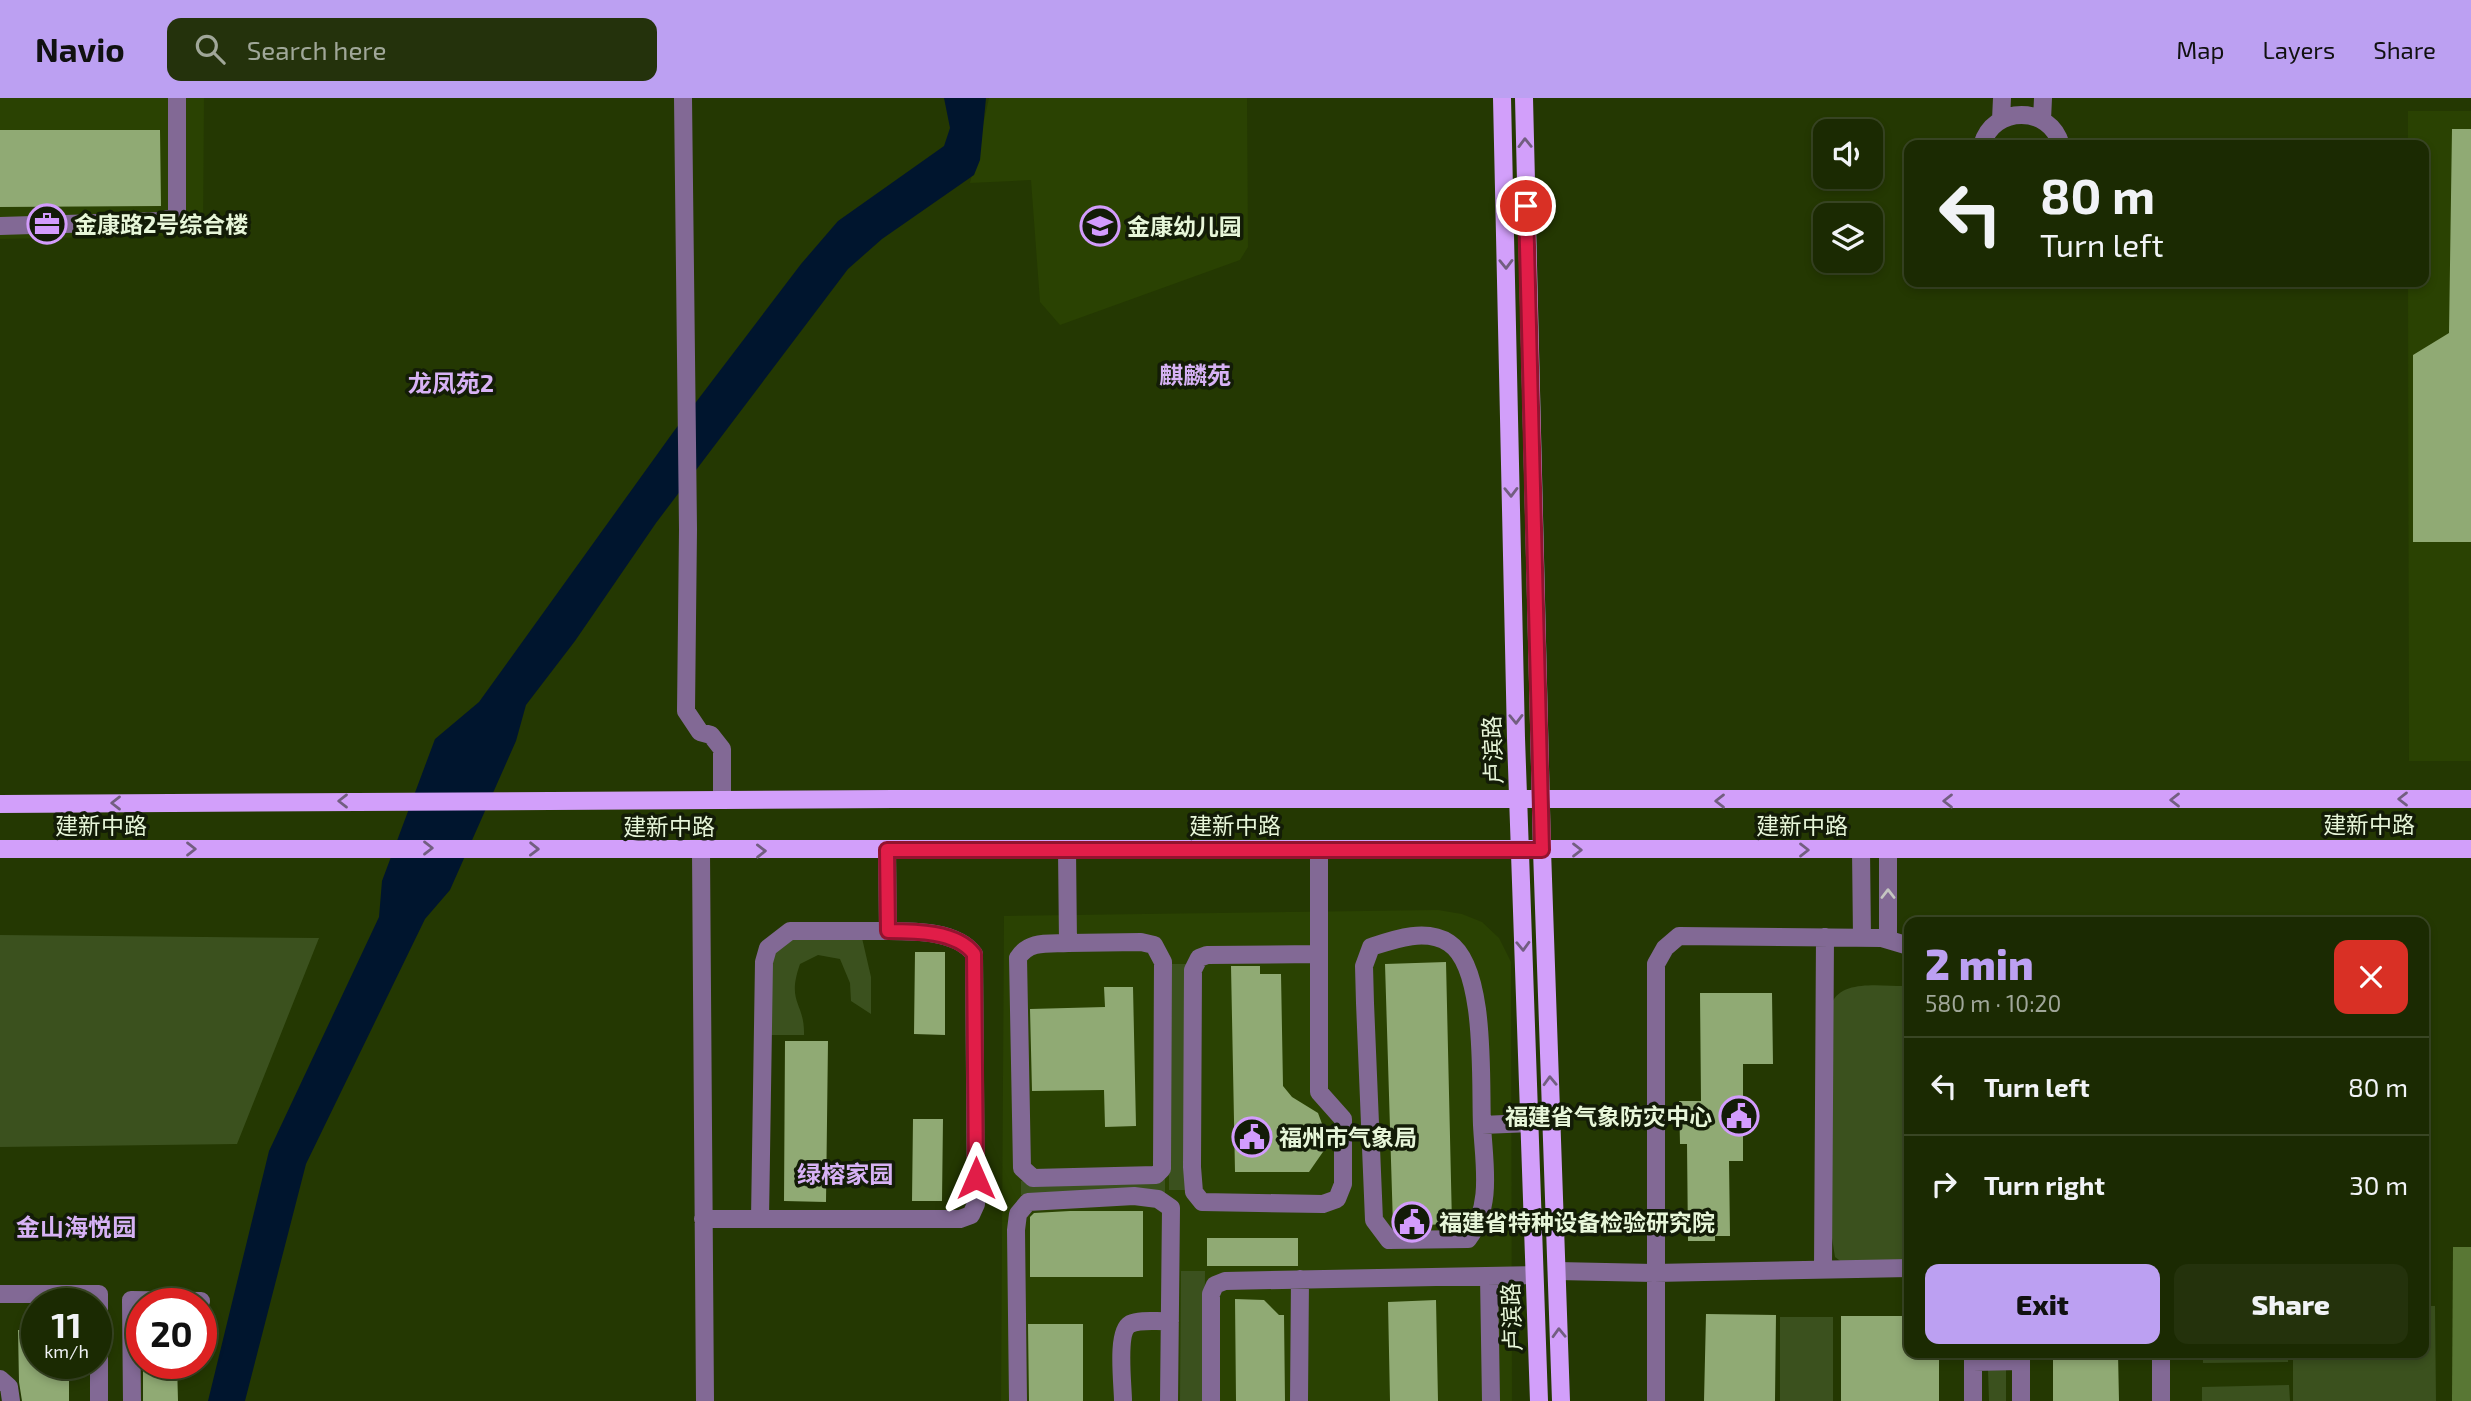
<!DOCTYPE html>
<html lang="en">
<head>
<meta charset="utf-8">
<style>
	body { margin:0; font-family:"Exo 2","Noto Sans SC",sans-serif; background:#24320c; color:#f1f3f6; height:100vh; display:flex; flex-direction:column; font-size:26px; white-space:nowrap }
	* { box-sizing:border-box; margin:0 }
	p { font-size:23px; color:#a0a799 }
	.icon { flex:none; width:38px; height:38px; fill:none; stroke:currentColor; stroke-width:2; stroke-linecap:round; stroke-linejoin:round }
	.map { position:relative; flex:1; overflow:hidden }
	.sheet { position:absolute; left:1904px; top:819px; width:525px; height:441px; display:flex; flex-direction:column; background:#1b2a02; border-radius:14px; box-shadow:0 4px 10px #0003,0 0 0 2px #394624 }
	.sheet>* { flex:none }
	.banner { position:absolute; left:1904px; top:42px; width:525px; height:147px; border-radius:14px; box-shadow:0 4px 10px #0003,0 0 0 2px #394624; background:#1b2a02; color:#f1f3f6; overflow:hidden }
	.controls { position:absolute; left:1813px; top:21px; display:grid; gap:14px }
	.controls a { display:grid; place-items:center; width:70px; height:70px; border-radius:14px; background:#1b2a02; box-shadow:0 4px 10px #0003,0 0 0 2px #394624; font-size:35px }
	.speed { position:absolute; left:21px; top:1190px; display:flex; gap:14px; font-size:35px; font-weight:700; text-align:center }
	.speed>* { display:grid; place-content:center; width:91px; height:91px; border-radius:50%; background:#1b2a02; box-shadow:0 4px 10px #0003,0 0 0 2px #394624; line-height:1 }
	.speed small { font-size:18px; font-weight:400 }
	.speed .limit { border:10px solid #d22; background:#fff; color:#111 }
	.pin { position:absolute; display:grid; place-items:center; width:60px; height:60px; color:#fff; margin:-30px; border:4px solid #fff; border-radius:50%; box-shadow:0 2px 7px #0007 }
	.me { position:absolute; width:77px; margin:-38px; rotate:0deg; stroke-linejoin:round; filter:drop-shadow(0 0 5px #0008) }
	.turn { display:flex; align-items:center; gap:24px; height:147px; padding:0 21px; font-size:32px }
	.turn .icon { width:91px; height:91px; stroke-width:2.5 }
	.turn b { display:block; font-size:49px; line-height:60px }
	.round { display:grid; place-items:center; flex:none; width:74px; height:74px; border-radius:14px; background:#24320c }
	.head { display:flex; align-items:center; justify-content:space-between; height:119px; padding:0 21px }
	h1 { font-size:42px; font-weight:800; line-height:52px; color:#bca0f2 }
	.primary-button { display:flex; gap:14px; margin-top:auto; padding:14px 21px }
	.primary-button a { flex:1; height:80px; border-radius:14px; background:#bca0f2; color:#111; font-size:28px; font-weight:800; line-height:80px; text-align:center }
	.primary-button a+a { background:#24320c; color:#f1f3f6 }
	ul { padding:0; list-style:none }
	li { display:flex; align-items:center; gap:21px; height:98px; padding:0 21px; border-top:2px solid #394624 }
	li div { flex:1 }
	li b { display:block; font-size:26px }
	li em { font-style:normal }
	header { display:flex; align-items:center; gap:42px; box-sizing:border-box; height:98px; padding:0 35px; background:#bca0f2; color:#111 }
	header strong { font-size:33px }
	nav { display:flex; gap:38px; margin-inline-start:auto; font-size:24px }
	.search { width:490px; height:63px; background:#24320c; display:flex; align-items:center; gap:18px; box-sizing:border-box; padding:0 24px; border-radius:14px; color:#a0a799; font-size:26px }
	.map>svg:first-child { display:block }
</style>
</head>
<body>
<header>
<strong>Navio</strong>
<div class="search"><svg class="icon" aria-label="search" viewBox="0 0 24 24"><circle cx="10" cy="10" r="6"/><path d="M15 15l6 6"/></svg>Search here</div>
<nav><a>Map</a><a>Layers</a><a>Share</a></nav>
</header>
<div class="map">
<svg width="2471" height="1303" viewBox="0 0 2471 1303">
	<rect width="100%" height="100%" fill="#243802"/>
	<path fill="#2a4202" d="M 0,0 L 204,0 L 203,137 L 0,141 Z
		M 989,0 L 1247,0 L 1248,149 L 1240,162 L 1060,227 L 1040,204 L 1031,82 L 970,85 Z
		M 2408,13 L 2471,13 L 2471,663 L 2409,663 L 2408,184 L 2424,184 L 2424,47 L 2408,47 Z
		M 1438,812 L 1462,816 L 1482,824 L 1499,840 L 1511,864 L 1512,1303 L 1001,1303 L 1004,818 Z"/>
	<path fill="#3b511e" d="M 0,837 L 319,840 L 237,1046 L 0,1049 Z
		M 792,840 L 862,840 L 871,879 L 871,916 L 851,903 L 850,885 L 840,861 L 818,857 L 800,866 C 786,906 805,904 804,937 L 767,937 L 769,860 Z
		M 1169,866 L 1186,866 L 1186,1092 L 1169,1092 Z
		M 1909,888 L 1909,1165 L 1843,1165 L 1835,1159 L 1831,1134 L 1832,905 C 1842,880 1886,889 1909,888 Z
		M 1165,1081 L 1165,1096 L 1021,1097 L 1021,1083 Z
		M 1181,1173 L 1205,1173 L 1204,1303 L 1180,1303 Z
		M 2424,1208 L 2435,1208 L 2436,1303 L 2293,1303 L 2293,1255 L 2424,1255 Z
		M 1780,1219 L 1833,1219 L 1833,1303 L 1780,1303 Z
		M 2203,1255 L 2288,1255 L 2288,1264 L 2203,1265 Z
		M 1988,1272 L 2006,1272 L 2006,1303 L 1989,1303 Z
		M 2289,1287 L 2290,1303 L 2202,1303 L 2202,1289 Z"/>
	<path fill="#597734" d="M 2453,1149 L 2471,1149 L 2471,1303 L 2452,1303 Z"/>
	<path fill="#00152e" d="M 944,0 L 986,0 L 980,62 L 974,77 L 882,141 L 848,171 L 656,425 L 575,543 L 526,607 L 516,643 L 450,792 L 425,821 L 306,1066 L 245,1303 L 208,1303 L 269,1053 L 379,819 L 382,783 L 435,641 L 479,604 L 674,333 L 801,166 L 838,123 L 944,48 L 950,30 Z"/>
	<path fill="#90aa74" d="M 2452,31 L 2471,31 L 2471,444 L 2413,444 L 2413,257 L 2449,235 Z
		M 0,32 L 160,32 L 161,108 L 0,109 Z
		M 915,854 L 945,854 L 945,937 L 914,936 Z
		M 1446,864 L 1452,1126 L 1393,1128 L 1385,866 Z
		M 1231,868 L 1260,868 L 1260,876 L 1281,876 L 1283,988 L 1292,999 L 1318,1015 L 1325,1034 L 1325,1051 L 1309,1074 L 1235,1074 Z
		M 1104,889 L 1133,889 L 1136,1028 L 1105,1029 L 1104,992 L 1032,993 L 1030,911 L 1105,909 Z
		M 1700,895 L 1772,895 L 1773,966 L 1743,966 L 1743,1063 L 1729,1063 L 1730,1138 L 1715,1138 L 1715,1143 L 1688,1143 L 1687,1046 L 1680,1046 L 1679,1003 L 1701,1003 Z
		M 785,943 L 828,943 L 826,1104 L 784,1103 Z
		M 913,1021 L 943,1021 L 942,1103 L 912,1103 Z
		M 1070,1113 L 1143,1113 L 1143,1179 L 1030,1179 L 1030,1119 L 1034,1115 Z
		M 1207,1140 L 1298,1140 L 1298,1168 L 1207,1168 Z
		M 1235,1201 L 1264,1202 L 1279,1217 L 1284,1217 L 1285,1303 L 1236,1303 Z
		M 1436,1202 L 1438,1303 L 1390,1303 L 1388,1204 Z
		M 1706,1216 L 1776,1217 L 1775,1303 L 1704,1303 Z
		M 1841,1218 L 1909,1218 L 1909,1255 L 1939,1255 L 1939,1303 L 1841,1303 Z
		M 1028,1226 L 1083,1226 L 1083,1303 L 1029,1303 Z
		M 18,1232 L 37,1232 L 37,1265 L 69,1265 L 69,1303 L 22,1303 L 19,1284 Z
		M 2053,1255 L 2118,1255 L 2119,1303 L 2053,1303 Z
		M 143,1265 L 177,1265 L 178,1303 L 143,1303 Z"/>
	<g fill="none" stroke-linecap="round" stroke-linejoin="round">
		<path stroke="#826995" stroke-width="18" d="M 683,0 L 688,431 L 686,613 L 700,634 L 711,637 L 722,651 L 722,701
			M 2001,22 L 2002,0
			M 2042,22 L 2043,0
			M 1982,47 C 1993,7 2050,7 2061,47
			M 0,128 L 162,123 L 177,117 L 177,0
			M 1067,752 L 1068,845 L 1141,844 L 1154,847 L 1163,864 L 1162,1071 L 1156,1077 L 1033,1080 L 1022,1070 L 1018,860 C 1029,842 1049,846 1068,845
			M 1319,752 L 1319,994 L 1343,1021 L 1343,1086 L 1337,1101 L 1323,1106 L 1202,1104 L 1194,1094 L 1192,1069 L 1193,872 L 1199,860 L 1207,857 L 1319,856
			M 1861,752 L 1862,840
			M 1888,752 L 1888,841
			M 701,754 L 705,1303
			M 1482,1027 C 1484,1066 1493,1108 1468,1141 L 1389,1142 L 1374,1122 L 1365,905 L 1364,868 L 1371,849 C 1395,841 1426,830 1449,845 C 1487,870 1480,985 1482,1027 L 1529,1025
			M 703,1121 L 960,1121 L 971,1117 L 976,1106 L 974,856 C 957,833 915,833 888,833 L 887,752
			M 760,1121 L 764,864 L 768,850 L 790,833 L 888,833
			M 1823,1171 L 1825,839
			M 1557,1173 L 1654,1175 L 1909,1170
			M 1489,1178 L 1491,1303
			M 0,1196 L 99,1196 L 99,1303
			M 1973,1255 L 1973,1303
			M 2021,1255 L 2021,1303
			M 2161,1255 L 2161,1303
			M 1973,1264 L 2021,1263
			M 0,1281 L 9,1289 L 11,1303
			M 132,1303 L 131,1202 L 201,1203 L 200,1206
			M 1018,1303 L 1016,1132 L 1018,1116 L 1028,1104 L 1134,1098 L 1158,1101 L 1171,1110 L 1169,1303
			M 1123,1303 C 1123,1287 1116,1234 1130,1226 C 1141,1221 1158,1224 1170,1223
			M 1211,1303 L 1211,1196 L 1215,1187 L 1225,1183 L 1534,1177
			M 1299,1303 L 1300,1181
			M 1656,1303 L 1656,866 L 1665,850 L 1679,838 L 1882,840 L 1909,848"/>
		<path stroke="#d29ffa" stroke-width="18" d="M 1502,0 L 1516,640 L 1539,1303
			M 1524,0 L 1542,752 L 1561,1303
			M 0,706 L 894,701 L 2471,701
			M 0,751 L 2471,751"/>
	</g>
	<defs><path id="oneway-chevron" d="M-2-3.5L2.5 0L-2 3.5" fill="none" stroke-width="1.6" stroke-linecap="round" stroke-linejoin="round" transform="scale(1.75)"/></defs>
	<g stroke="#725e80">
		<use href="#oneway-chevron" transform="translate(1525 45) rotate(-91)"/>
		<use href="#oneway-chevron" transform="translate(1506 166) rotate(89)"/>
		<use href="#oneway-chevron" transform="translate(1511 394) rotate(89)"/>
		<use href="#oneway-chevron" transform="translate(1516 621) rotate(89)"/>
		<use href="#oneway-chevron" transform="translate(2403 701) rotate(180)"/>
		<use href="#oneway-chevron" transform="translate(2175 702) rotate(180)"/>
		<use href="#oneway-chevron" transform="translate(343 703) rotate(180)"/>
		<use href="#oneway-chevron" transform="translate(1720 703) rotate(180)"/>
		<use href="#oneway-chevron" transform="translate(1948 703) rotate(180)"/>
		<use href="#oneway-chevron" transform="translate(116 705) rotate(180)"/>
		<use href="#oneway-chevron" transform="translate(428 750)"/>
		<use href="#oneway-chevron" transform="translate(191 751)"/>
		<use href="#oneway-chevron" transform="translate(534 751) rotate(1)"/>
		<use href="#oneway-chevron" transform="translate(1577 752)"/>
		<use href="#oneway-chevron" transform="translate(1804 752)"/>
		<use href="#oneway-chevron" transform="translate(761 753) rotate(-1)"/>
		<use href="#oneway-chevron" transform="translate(1523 848) rotate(88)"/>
		<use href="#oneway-chevron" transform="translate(1550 983) rotate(-92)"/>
		<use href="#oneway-chevron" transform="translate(1559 1235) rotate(-92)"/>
	</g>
	<use stroke="#c4c5c1" href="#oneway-chevron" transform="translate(1888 796) rotate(-90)"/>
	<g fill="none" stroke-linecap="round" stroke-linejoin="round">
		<g stroke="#92132f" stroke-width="18">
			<path id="route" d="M 976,1080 L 974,856 C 957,833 914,833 888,833 L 887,752 L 1542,752 L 1526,108"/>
		</g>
		<use href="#route" stroke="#e11d48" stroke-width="12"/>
	</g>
	<defs>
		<g id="office-ring" transform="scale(2.0125)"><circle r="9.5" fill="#131c07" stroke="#d39cfd" stroke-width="1.5"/><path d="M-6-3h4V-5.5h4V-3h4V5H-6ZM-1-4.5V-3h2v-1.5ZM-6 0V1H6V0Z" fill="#d39cfd"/></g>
		<g id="school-ring" transform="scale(2.0125)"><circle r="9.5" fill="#131c07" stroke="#d39cfd" stroke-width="1.5"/><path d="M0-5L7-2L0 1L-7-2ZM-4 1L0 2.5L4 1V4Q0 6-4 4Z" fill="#d39cfd"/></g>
		<g id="civic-ring" transform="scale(2.0125)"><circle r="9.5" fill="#131c07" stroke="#d39cfd" stroke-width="1.5"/><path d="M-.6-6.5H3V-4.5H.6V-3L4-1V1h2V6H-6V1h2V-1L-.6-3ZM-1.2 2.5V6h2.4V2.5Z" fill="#d39cfd"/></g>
	</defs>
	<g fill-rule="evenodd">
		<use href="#office-ring" x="47" y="126"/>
		<use href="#school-ring" x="1100" y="128"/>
		<use href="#civic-ring" x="1739" y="1018"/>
		<use href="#civic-ring" x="1252" y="1039"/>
		<use href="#civic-ring" x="1412" y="1124"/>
	</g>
	<g text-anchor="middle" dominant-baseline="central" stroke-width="7" stroke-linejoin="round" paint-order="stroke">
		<g font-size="23" font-weight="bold" fill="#e7f6d9" stroke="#131c07" text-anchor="start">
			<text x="74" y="126">金康路2号综合楼</text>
			<text x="1127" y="128">金康幼儿园</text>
			<text x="1712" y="1018" text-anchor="end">福建省气象防灾中心</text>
			<text x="1279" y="1039">福州市气象局</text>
			<text x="1439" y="1124">福建省特种设备检验研究院</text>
		</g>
		<g font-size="23" fill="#e7f6d9" stroke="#131c07">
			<text transform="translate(1492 652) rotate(-92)">卢滨路</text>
			<text x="2369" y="726">建新中路</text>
			<text x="101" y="727">建新中路</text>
			<text x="1235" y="727">建新中路</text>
			<text x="1802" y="727">建新中路</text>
			<text x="669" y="728">建新中路</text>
			<text transform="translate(1511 1219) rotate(-92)">卢滨路</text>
		</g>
		<g font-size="24" font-weight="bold" fill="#d7b2f5" stroke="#131c07">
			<text x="1195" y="276">麒麟苑</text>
			<text x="451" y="284">龙凤苑2</text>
			<text x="845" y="1075">绿榕家园</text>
			<text x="76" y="1128">金山海悦园</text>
		</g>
	</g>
</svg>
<div class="controls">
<a><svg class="icon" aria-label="sound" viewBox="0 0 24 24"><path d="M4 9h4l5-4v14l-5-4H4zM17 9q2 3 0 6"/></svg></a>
<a><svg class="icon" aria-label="layers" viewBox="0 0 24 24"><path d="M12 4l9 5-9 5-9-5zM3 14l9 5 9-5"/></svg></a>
</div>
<div class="speed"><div>11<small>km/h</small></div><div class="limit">20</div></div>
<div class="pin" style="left:1526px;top:108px;background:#d93025"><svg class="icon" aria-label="arrive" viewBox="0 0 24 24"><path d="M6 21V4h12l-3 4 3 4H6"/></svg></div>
<svg class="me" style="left:976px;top:1080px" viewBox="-20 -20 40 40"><path d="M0-17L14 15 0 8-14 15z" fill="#e11d48" stroke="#fff" stroke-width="4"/></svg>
<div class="banner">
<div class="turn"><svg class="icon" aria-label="left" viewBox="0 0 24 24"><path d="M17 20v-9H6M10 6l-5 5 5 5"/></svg><div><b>80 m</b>Turn left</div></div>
</div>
<section class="sheet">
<div class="head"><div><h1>2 min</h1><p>580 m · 10:20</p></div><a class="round" style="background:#d93025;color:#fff"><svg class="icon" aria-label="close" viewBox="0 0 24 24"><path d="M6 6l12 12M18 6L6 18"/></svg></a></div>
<ul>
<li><svg class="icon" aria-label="left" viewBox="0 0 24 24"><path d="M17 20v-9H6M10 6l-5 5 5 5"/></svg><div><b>Turn left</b></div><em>80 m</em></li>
<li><svg class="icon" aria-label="right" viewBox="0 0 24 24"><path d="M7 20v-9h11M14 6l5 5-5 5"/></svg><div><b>Turn right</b></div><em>30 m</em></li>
</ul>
<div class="primary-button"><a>Exit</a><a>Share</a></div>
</section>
</div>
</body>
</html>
